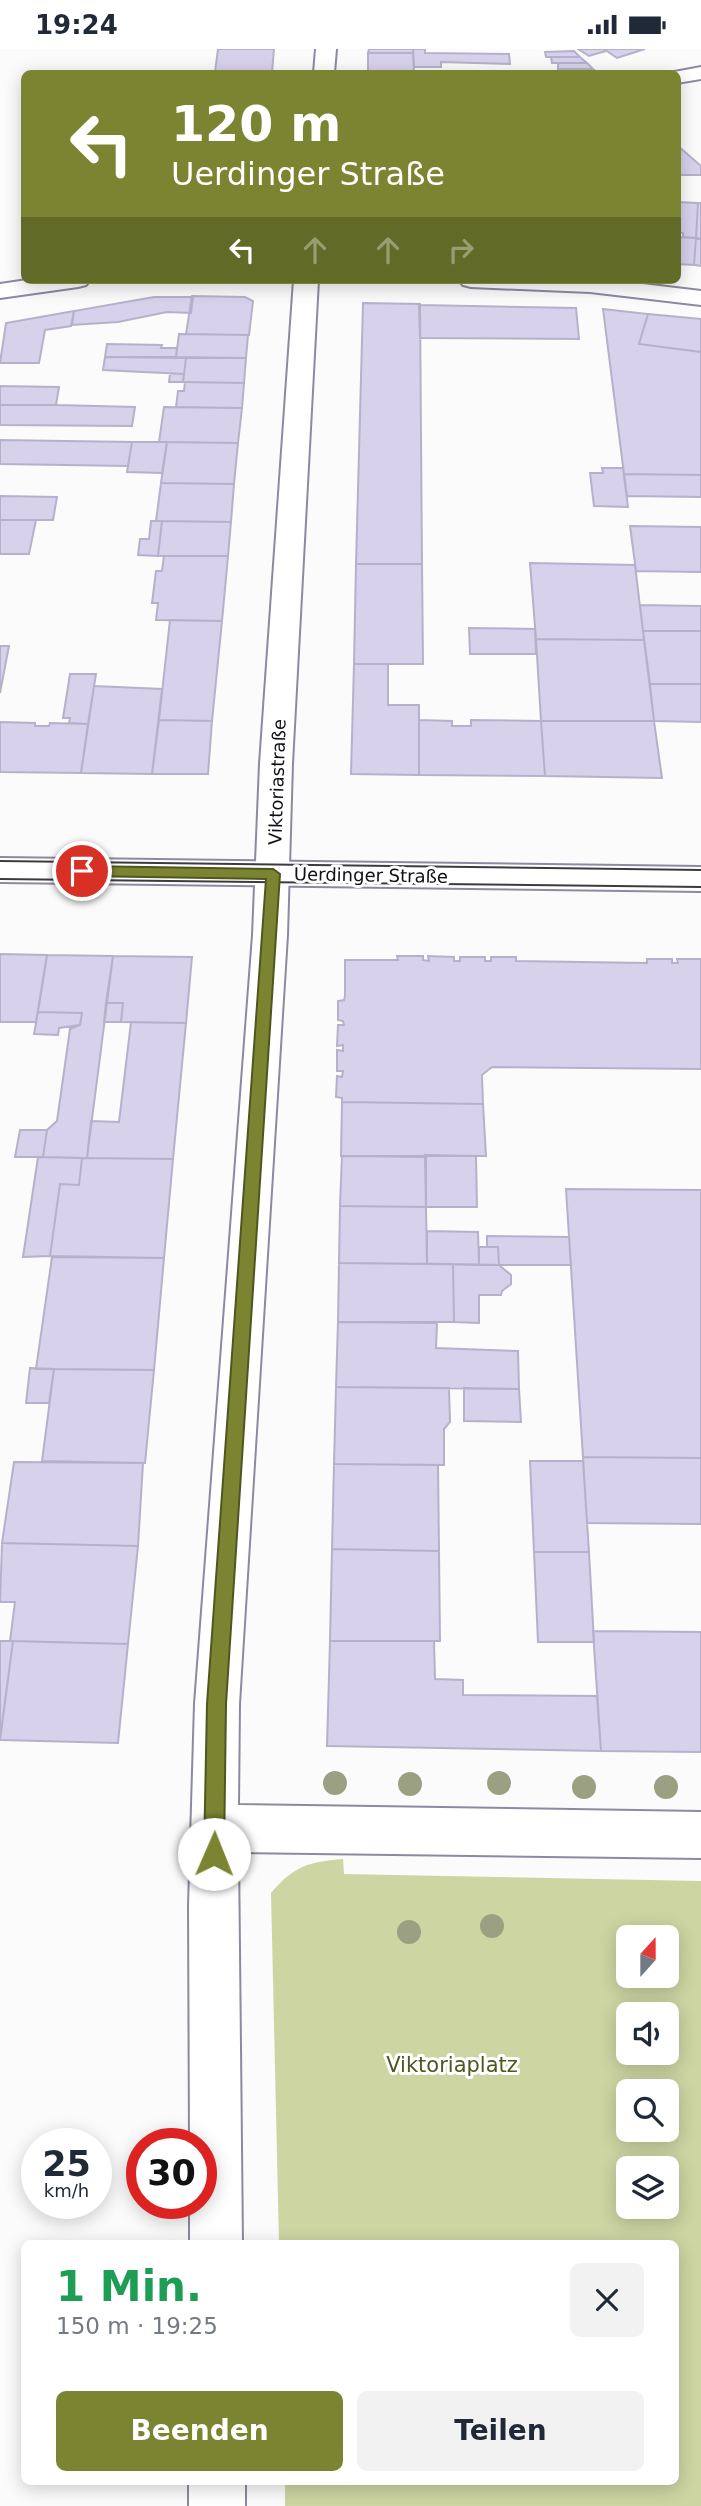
<!DOCTYPE html>
<html lang="de">
<head>
<meta charset="utf-8">
<style>
	body { margin:0; font-family:"DejaVu Sans",sans-serif; background:#f2f2f3; color:#1f2937; height:100vh; display:flex; flex-direction:column; font-size:26px; white-space:nowrap }
	* { box-sizing:border-box; margin:0 }
	p { font-size:23px; color:#747a83 }
	.icon { flex:none; width:38px; height:38px; fill:none; stroke:currentColor; stroke-width:2; stroke-linecap:round; stroke-linejoin:round }
	.map { position:relative; flex:1; overflow:hidden }
	.drawer { position:absolute; left:21px; top:2191px; width:658px; height:245px; display:flex; flex-direction:column; background:#fff; border-radius:10px; box-shadow:0 4px 18px #0003 }
	.drawer>* { flex:none }
	.banner { position:absolute; left:21px; top:21px; width:660px; height:214px; border-radius:10px; box-shadow:0 4px 18px #0003; background:#7b8531; color:#fff; overflow:hidden }
	.needle { width:46px; rotate:21deg }
	.fabs { position:absolute; left:616px; top:1876px; display:grid; gap:14px }
	.fabs a { display:grid; place-items:center; width:63px; height:63px; border-radius:10px; background:#fff; box-shadow:0 4px 18px #0003; font-size:35px }
	.speed { position:absolute; left:21px; top:2079px; display:flex; gap:14px; font-size:35px; font-weight:700; text-align:center }
	.speed>* { display:grid; place-content:center; width:91px; height:91px; border-radius:50%; background:#fff; box-shadow:0 4px 18px #0003; line-height:1 }
	.speed small { font-size:18px; font-weight:400 }
	.speed .limit { border:10px solid #d22; background:#fff; color:#111 }
	.pin { position:absolute; display:grid; place-items:center; width:60px; height:60px; color:#fff; margin:-30px; border:4px solid #fff; border-radius:50%; box-shadow:0 2px 7px #0007 }
	.me { position:absolute; width:77px; margin:-38px; rotate:1deg; stroke-linejoin:round; filter:drop-shadow(0 0 5px #0008) }
	.turn { display:flex; align-items:center; gap:24px; height:147px; padding:0 35px; font-size:32px }
	.turn .icon { width:91px; height:91px; stroke-width:2.5 }
	.turn b { display:block; font-size:49px; line-height:60px }
	.lanes { display:flex; align-items:center; height:66px; padding:0 35px; background:#0003; justify-content:center; gap:35px; direction:ltr }
	.lanes .off { opacity:.35 }
	.round { display:grid; place-items:center; flex:none; width:74px; height:74px; border-radius:10px; background:#f2f2f3 }
	.head { display:flex; align-items:center; justify-content:space-between; height:119px; padding:0 35px }
	h1 { font-size:42px; font-weight:700; line-height:52px; color:#1e9e55 }
	.action { display:flex; gap:14px; margin-top:auto; padding:14px 35px }
	.action a { flex:1; height:80px; border-radius:10px; background:#7b8531; color:#fff; font-size:28px; font-weight:700; line-height:80px; text-align:center }
	.action a+a { background:#f2f2f3; color:#1f2937 }
	.status { display:flex; justify-content:space-between; align-items:center; height:49px; padding:0 35px; background:#fff; direction:ltr }
	.status svg { height:19px; fill:currentColor }
	.map>svg:first-child { display:block }
</style>
</head>
<body>
<div class="status"><b>19:24</b><svg viewBox="0 0 49 12"><path d="M0 12V9h3v3zM5 12V6h3v6zM10 12V3h3v9zM15 12V0h3v12zM26 1h20v11H26zM47 4h2v5h-2z"/></svg></div>
<div class="map">
<svg width="701" height="2457" viewBox="0 0 701 2457">
	<rect width="100%" height="100%" fill="#fbfbfb"/>
	<path fill="#cdd5a3" fill-rule="evenodd" d="M 343,1810 L 344,1825 L 701,1832 L 701,2457 L 285,2457 L 285,2433 L 676,2432 L 676,2194 L 279,2194 L 271,1844 C 294,1817 308,1813 343,1810 ZM 628,1888 L 667,1888 L 667,1927 L 628,1927 ZM 628,1965 L 667,1965 L 667,2004 L 628,2004 ZM 628,2042 L 667,2042 L 667,2081 L 628,2081 ZM 667,2119 L 667,2158 L 628,2158 L 628,2119 Z"/>
	<path fill="#d7d1ec" stroke="#b6b1ca" stroke-width="2" d="M 218,0 L 274,0 L 272,24 L 215,23 Z
		M 369,0 L 413,0 L 413,4 L 368,4 Z
		M 413,0 L 425,0 L 425,4 L 509,5 L 510,15 L 441,13 L 441,18 L 414,18 Z
		M 578,0 L 604,0 L 606,2 L 589,7 Z
		M 604,0 L 645,0 L 617,9 Z
		M 574,2 L 580,8 L 546,8 L 545,3 Z
		M 368,4 L 413,4 L 414,24 L 368,23 Z
		M 551,8 L 580,8 L 587,14 L 552,14 Z
		M 558,14 L 587,14 L 593,20 L 558,20 Z
		M 564,20 L 593,20 L 598,24 L 565,24 Z
		M 677,96 L 701,117 L 701,126 L 677,126 Z
		M 677,153 L 698,154 L 696,189 L 683,188 L 683,184 L 677,183 Z
		M 698,154 L 701,154 L 701,190 L 696,189 Z
		M 677,188 L 696,189 L 694,216 L 677,215 Z
		M 696,189 L 701,190 L 701,217 L 694,216 Z
		M 192,247 L 245,248 L 253,252 L 249,286 L 186,285 Z
		M 154,248 L 193,248 L 191,264 L 167,263 L 118,273 L 72,276 L 74,262 Z
		M 363,254 L 420,255 L 422,515 L 356,515 Z
		M 419,256 L 576,259 L 579,290 L 420,289 Z
		M 603,260 L 648,265 L 639,295 L 701,303 L 701,426 L 624,425 Z
		M 74,262 L 71,277 L 45,281 L 39,314 L 0,314 L 6,274 Z
		M 648,265 L 701,270 L 701,303 L 639,295 Z
		M 179,285 L 248,286 L 246,309 L 176,308 Z
		M 107,295 L 162,296 L 161,299 L 177,299 L 176,308 L 105,308 Z
		M 105,308 L 186,309 L 184,325 L 103,321 Z
		M 186,309 L 246,309 L 244,334 L 183,333 Z
		M 170,325 L 184,325 L 183,333 L 169,333 Z
		M 185,333 L 244,334 L 242,359 L 176,358 L 178,342 L 184,342 Z
		M 0,337 L 59,338 L 56,356 L 0,356 Z
		M 0,356 L 56,356 L 135,358 L 132,377 L 0,376 Z
		M 164,358 L 242,359 L 238,394 L 159,393 Z
		M 0,391 L 132,393 L 128,417 L 0,415 Z
		M 132,393 L 167,393 L 162,424 L 127,423 Z
		M 167,393 L 238,394 L 234,435 L 161,434 Z
		M 602,419 L 623,419 L 628,458 L 594,457 L 590,424 L 603,424 Z
		M 624,425 L 701,426 L 701,448 L 627,447 Z
		M 161,434 L 234,435 L 231,473 L 156,472 Z
		M 0,447 L 57,448 L 53,471 L 0,471 Z
		M 0,471 L 36,471 L 29,505 L 0,505 Z
		M 151,472 L 162,472 L 158,507 L 138,506 L 140,490 L 149,490 Z
		M 162,472 L 231,473 L 228,507 L 158,507 Z
		M 630,477 L 701,478 L 701,523 L 636,522 Z
		M 164,507 L 228,507 L 222,572 L 156,571 L 158,554 L 152,554 L 156,522 L 162,522 Z
		M 530,514 L 635,516 L 644,591 L 536,590 Z
		M 356,515 L 422,515 L 423,615 L 354,615 Z
		M 640,556 L 701,557 L 701,582 L 643,582 Z
		M 170,571 L 222,572 L 212,672 L 159,671 Z
		M 469,579 L 535,580 L 536,605 L 470,605 Z
		M 643,582 L 701,582 L 701,635 L 650,635 Z
		M 536,590 L 644,591 L 654,672 L 541,672 Z
		M 0,597 L 9,597 L 0,644 Z
		M 354,615 L 388,615 L 388,656 L 419,656 L 419,726 L 351,725 Z
		M 70,625 L 96,625 L 88,675 L 69,674 L 70,669 L 63,669 Z
		M 650,635 L 701,635 L 701,673 L 654,672 Z
		M 94,637 L 162,640 L 152,725 L 81,724 Z
		M 159,671 L 212,672 L 208,725 L 152,725 Z
		M 419,671 L 452,672 L 452,677 L 471,677 L 471,671 L 541,672 L 545,727 L 419,726 Z
		M 541,672 L 654,672 L 662,729 L 545,727 Z
		M 0,673 L 35,674 L 35,677 L 49,677 L 50,674 L 88,675 L 81,724 L 0,723 Z
		M 0,905 L 47,906 L 36,973 L 0,973 Z
		M 47,906 L 113,907 L 87,1109 L 43,1108 L 47,1081 L 57,1072 L 70,980 L 80,976 L 82,964 L 38,963 Z
		M 113,907 L 192,908 L 186,974 L 121,973 L 123,954 L 106,954 Z
		M 397,907 L 423,907 L 423,911 L 429,912 L 428,907 L 454,908 L 454,912 L 460,912 L 460,908 L 485,908 L 485,912 L 491,912 L 491,908 L 516,908 L 516,912 L 647,914 L 647,910 L 672,910 L 672,914 L 678,914 L 677,910 L 701,910 L 701,1020 L 492,1018 L 482,1026 L 483,1055 L 342,1053 L 342,1049 L 336,1048 L 337,1027 L 342,1028 L 343,1022 L 337,1022 L 337,1001 L 343,1002 L 343,996 L 337,997 L 338,976 L 344,976 L 343,972 L 338,971 L 338,952 L 344,951 L 345,947 L 345,911 L 398,911 Z
		M 106,954 L 123,954 L 121,973 L 104,973 Z
		M 38,963 L 82,964 L 80,976 L 59,979 L 58,986 L 34,985 Z
		M 131,973 L 186,974 L 173,1110 L 87,1109 L 91,1072 L 119,1073 Z
		M 342,1053 L 483,1055 L 486,1107 L 341,1107 Z
		M 20,1081 L 47,1081 L 43,1108 L 15,1108 Z
		M 425,1106 L 476,1107 L 477,1158 L 426,1158 Z
		M 342,1107 L 426,1108 L 426,1158 L 340,1157 Z
		M 38,1108 L 82,1109 L 79,1136 L 60,1135 L 50,1207 L 23,1208 Z
		M 82,1109 L 173,1110 L 164,1209 L 50,1207 L 60,1135 L 79,1136 Z
		M 566,1140 L 701,1141 L 701,1409 L 583,1408 Z
		M 340,1157 L 426,1158 L 427,1215 L 339,1214 Z
		M 427,1182 L 478,1183 L 479,1216 L 427,1215 Z
		M 487,1187 L 569,1188 L 571,1216 L 499,1216 L 498,1198 L 487,1198 Z
		M 479,1198 L 498,1198 L 499,1216 L 479,1216 Z
		M 52,1208 L 164,1209 L 154,1321 L 36,1320 Z
		M 339,1214 L 453,1215 L 454,1273 L 338,1273 Z
		M 453,1215 L 499,1216 L 511,1226 L 511,1235 L 502,1242 L 501,1246 L 479,1246 L 479,1274 L 454,1273 Z
		M 338,1273 L 437,1274 L 436,1299 L 518,1302 L 519,1340 L 336,1338 Z
		M 30,1319 L 54,1320 L 49,1354 L 26,1354 Z
		M 54,1320 L 154,1321 L 145,1414 L 42,1412 Z
		M 336,1338 L 449,1339 L 450,1373 L 444,1380 L 444,1416 L 334,1415 Z
		M 464,1339 L 519,1340 L 521,1373 L 464,1372 Z
		M 583,1408 L 701,1409 L 701,1475 L 587,1474 Z
		M 530,1412 L 583,1412 L 589,1503 L 534,1503 Z
		M 14,1413 L 143,1414 L 138,1497 L 2,1494 Z
		M 334,1415 L 438,1416 L 439,1502 L 332,1500 Z
		M 2,1494 L 138,1497 L 128,1595 L 10,1592 L 15,1553 L 0,1553 Z
		M 332,1500 L 439,1502 L 440,1592 L 330,1592 Z
		M 534,1503 L 589,1503 L 594,1593 L 538,1593 Z
		M 593,1582 L 701,1583 L 701,1703 L 601,1702 Z
		M 0,1592 L 13,1592 L 0,1691 Z
		M 13,1592 L 128,1595 L 118,1694 L 0,1691 Z
		M 330,1592 L 434,1592 L 435,1630 L 463,1631 L 463,1646 L 597,1647 L 601,1702 L 327,1697 Z"/>
	<g fill="none" stroke-linecap="round" stroke-linejoin="round">
		<g stroke="#8e89a1" stroke-width="4">
			<path id="minor" d="M 316,0 L 336,0 L 334,24 L 314,24 Z
				M 701,18 L 701,30 L 677,34 L 677,24 L 669,24 Z
				M 27,231 L 90,231 L 86,236 L 78,238 L 0,249 L 0,235 Z
				M 294,231 L 318,231 L 292,715 L 287,886 L 239,1655 L 238,1756 L 701,1763 L 701,1809 L 238,1803 L 242,2194 L 190,2194 L 190,2154 L 201,2154 L 201,2095 L 190,2095 L 189,1857 L 195,1655 L 253,886 L 260,715 Z
				M 459,231 L 609,231 L 701,242 L 701,256 L 590,243 L 471,238 L 463,236 Z
				M 189,2432 L 245,2432 L 245,2457 L 189,2457 Z"/>
		</g>
		<g stroke="#8e89a1" stroke-width="4">
			<path id="major" d="M 0,809 L 701,818 L 701,842 L 0,833 Z"/>
		</g>
		<use href="#minor" fill="#fff" fill-rule="evenodd"/>
		<use href="#major" fill="#fff" fill-rule="evenodd"/>
		<path stroke="#3c3b41" stroke-width="2" d="M 0,812 L 701,821
			M 0,830 L 701,838"/>
	</g>
	<g fill="#9ca082">
		<circle cx="335" cy="1734" r="12"/>
		<circle cx="499" cy="1734" r="12"/>
		<circle cx="410" cy="1735" r="12"/>
		<circle cx="584" cy="1738" r="12"/>
		<circle cx="666" cy="1738" r="12"/>
		<circle cx="492" cy="1877" r="12"/>
		<circle cx="409" cy="1883" r="12"/>
	</g>
	<path fill="#7b8531" stroke="#505620" stroke-width="2" d="M 82,817 L 273,820 L 280,825 L 226,1655 L 224,1805 L 221,1812 L 214,1815 L 207,1812 L 204,1805 L 207,1655 L 266,830 L 82,827 L 75,822 Z"/>
	<g text-anchor="middle" dominant-baseline="central" stroke-width="6" stroke-linejoin="round" paint-order="stroke">
		<g font-size="18" fill="#100e16" stroke="#fff">
			<text transform="translate(277 733) rotate(-88)">Viktoriastraße</text>
			<text transform="translate(371 826) rotate(1)">Uerdinger Straße</text>
		</g>
		<g font-size="21" fill="#4f561f" stroke="#fff">
			<text x="452" y="2016">Viktoriaplatz</text>
		</g>
	</g>
</svg>
<div class="fabs">
<a><svg class="needle" viewBox="-14 -14 28 28"><path d="M0-13l5 13h-10z" fill="#e53935"/><path d="M0 13l5-13h-10z" fill="#747a83"/></svg></a>
<a><svg class="icon" aria-label="sound" viewBox="0 0 24 24"><path d="M4 9h4l5-4v14l-5-4H4zM17 9q2 3 0 6"/></svg></a>
<a><svg class="icon" aria-label="search" viewBox="0 0 24 24"><circle cx="10" cy="10" r="6"/><path d="M15 15l6 6"/></svg></a>
<a><svg class="icon" aria-label="layers" viewBox="0 0 24 24"><path d="M12 4l9 5-9 5-9-5zM3 14l9 5 9-5"/></svg></a>
</div>
<div class="speed"><div>25<small>km/h</small></div><div class="limit">30</div></div>
<div class="pin" style="left:82px;top:822px;background:#d93025"><svg class="icon" aria-label="arrive" viewBox="0 0 24 24"><path d="M6 21V4h12l-3 4 3 4H6"/></svg></div>
<svg class="me" style="left:214px;top:1805px" viewBox="-20 -20 40 40"><circle r="19" fill="#fff"/><path d="M0-13L10 11 0 6-10 11z" fill="#7b8531"/></svg>
<div class="banner">
<div class="turn"><svg class="icon" aria-label="left" viewBox="0 0 24 24"><path d="M17 20v-9H6M10 6l-5 5 5 5"/></svg><div><b>120 m</b>Uerdinger Straße</div></div>
<div class="lanes"><svg class="icon" aria-label="left" viewBox="0 0 24 24"><path d="M17 20v-9H6M10 6l-5 5 5 5"/></svg><svg class="icon off" aria-label="ahead" viewBox="0 0 24 24"><path d="M12 20V5M6 11l6-6 6 6"/></svg><svg class="icon off" aria-label="ahead" viewBox="0 0 24 24"><path d="M12 20V5M6 11l6-6 6 6"/></svg><svg class="icon off" aria-label="right" viewBox="0 0 24 24"><path d="M7 20v-9h11M14 6l5 5-5 5"/></svg></div>
</div>
<section class="drawer">
<div class="head"><div><h1>1 Min.</h1><p>150 m · 19:25</p></div><a class="round"><svg class="icon" aria-label="close" viewBox="0 0 24 24"><path d="M6 6l12 12M18 6L6 18"/></svg></a></div>
<div class="action"><a>Beenden</a><a>Teilen</a></div>
</section>
</div>
</body>
</html>
